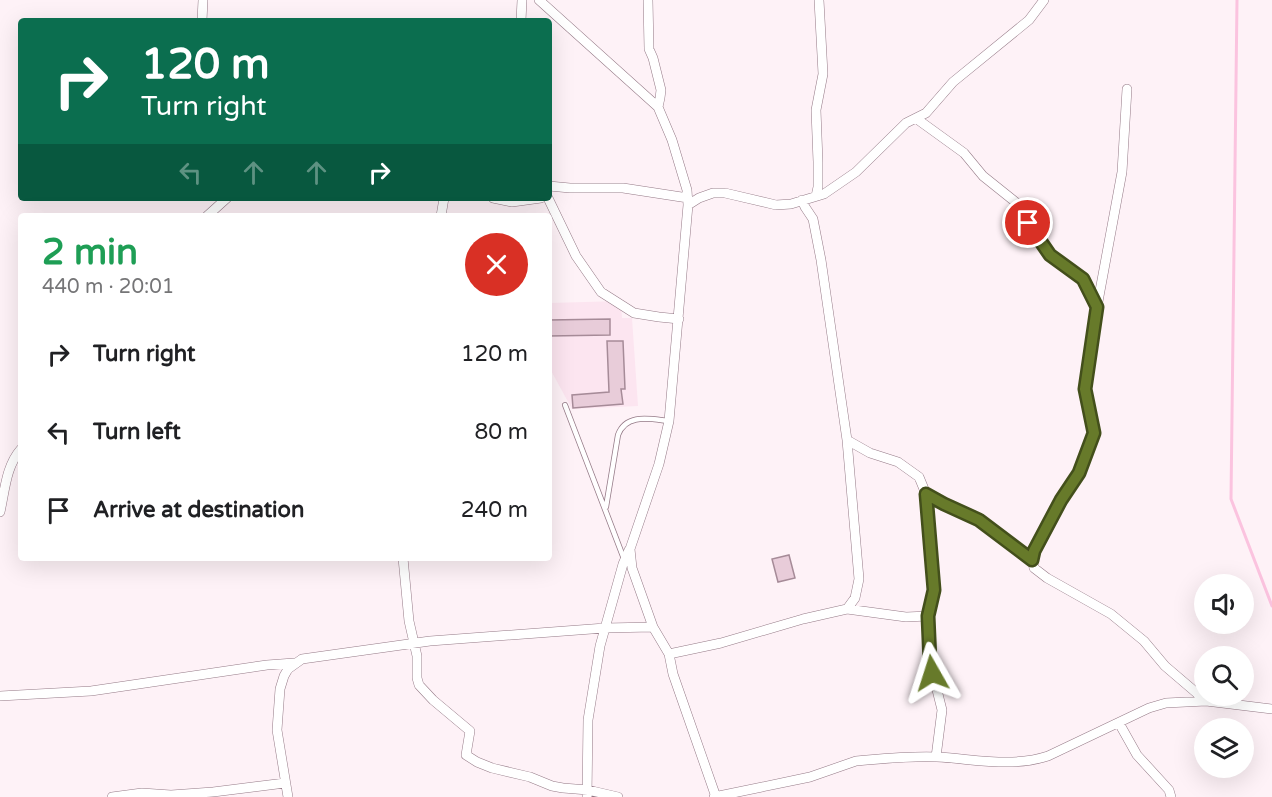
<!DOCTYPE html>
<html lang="en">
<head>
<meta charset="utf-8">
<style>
	body { margin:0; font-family:"Varela Round",sans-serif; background:#f6f6f6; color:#202124; height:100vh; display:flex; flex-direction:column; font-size:22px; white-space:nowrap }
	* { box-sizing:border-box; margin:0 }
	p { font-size:20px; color:#757577 }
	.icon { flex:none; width:33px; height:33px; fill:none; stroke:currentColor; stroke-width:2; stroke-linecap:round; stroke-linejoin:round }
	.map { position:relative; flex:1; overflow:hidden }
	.drawer { position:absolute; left:18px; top:213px; width:534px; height:348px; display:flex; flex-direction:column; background:#fff; border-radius:6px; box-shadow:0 6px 24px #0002 }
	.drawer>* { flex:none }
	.guide { position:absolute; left:18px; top:18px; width:534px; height:183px; border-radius:6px; box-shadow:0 6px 24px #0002; background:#0b6e4f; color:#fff; overflow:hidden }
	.controls { position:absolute; left:1194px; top:574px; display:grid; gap:12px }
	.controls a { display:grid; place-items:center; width:60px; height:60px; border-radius:50%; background:#fff; box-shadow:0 6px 24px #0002; font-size:30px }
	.pin { position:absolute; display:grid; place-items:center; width:51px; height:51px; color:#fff; margin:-26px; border:3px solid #fff; border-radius:50%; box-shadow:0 2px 6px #0007 }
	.me { position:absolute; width:66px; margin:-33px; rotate:354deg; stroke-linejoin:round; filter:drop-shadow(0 0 4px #0008) }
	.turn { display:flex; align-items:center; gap:21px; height:126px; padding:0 24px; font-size:27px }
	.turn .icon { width:78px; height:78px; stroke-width:2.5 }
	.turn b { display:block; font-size:42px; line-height:51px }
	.lanes { display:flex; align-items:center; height:57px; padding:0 24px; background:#0003; justify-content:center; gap:30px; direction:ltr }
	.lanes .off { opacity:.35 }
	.round { display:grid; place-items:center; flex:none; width:63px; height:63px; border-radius:32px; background:#f6f6f6 }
	.overview { display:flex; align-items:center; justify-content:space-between; height:102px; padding:0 24px }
	h1 { font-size:36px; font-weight:700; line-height:45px; color:#1e9e55 }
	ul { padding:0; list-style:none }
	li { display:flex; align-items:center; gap:18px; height:78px; padding:0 24px }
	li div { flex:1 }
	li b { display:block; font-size:22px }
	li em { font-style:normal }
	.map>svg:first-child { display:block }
</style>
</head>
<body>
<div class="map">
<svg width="1272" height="797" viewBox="0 0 1272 797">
	<rect width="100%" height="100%" fill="#fef2f7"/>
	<path fill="#fce5f0" d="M 621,301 L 622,318 L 632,318 L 638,406 L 572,409 L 549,367 L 549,303 Z"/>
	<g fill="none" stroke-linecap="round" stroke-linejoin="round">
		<path stroke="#fbc3df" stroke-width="3" d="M 1237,0 L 1231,499 L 1272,606"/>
	</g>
	<path fill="#e8ccd9" stroke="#a68b98" stroke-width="1.5" d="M 610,319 L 610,335 L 549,336 L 549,320 Z
		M 607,341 L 623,341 L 625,389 L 621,389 L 623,404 L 573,408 L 572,395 L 609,392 Z
		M 789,555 L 795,578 L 778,582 L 772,559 Z"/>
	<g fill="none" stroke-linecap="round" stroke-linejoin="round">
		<g stroke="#957a87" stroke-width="6">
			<path id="lane" d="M 565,405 L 624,559
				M 606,507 L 618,435 C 626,413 650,419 669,421"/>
		</g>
		<g stroke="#957a87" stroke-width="10">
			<path id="street" d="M 539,0 L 658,107 L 672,140 L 687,190 L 688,205 L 669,421 L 659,464 L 630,549 L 632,568 L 653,627 L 669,654 L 673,674 L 716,797
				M 648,0 L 649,49 L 653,58 L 661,90 L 660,98 L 658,107
				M 202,21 L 203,0
				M 521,21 L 522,0
				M 917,119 L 964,153 L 983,176 L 1018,204 L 1028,223 L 1050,255 L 1083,279 L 1097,307 L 1085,389 L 1094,433 L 1079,473 L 1061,500 L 1034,551 L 1032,559
				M 549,186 L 570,188 L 623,188 L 688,198
				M 816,196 L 818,187 L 818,162 L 816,110 L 823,74 L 819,0
				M 493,198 L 512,202 L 541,198
				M 548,198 L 576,256 L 601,292 L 634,313 L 659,317 L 679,319
				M 802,200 L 805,207 L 813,219 L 821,260 L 847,440 L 859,579 L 855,598 L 847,609
				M 688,205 L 699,198 L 713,193 L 725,193 L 776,205 L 791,204 L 824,194 L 856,172 L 906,123 L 926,113 L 953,82 L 1029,20 L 1044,0
				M 207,216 L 227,198
				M 441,216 L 444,198
				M 1097,307 L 1122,172 L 1127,89
				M 847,440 L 870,453 L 898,462 L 919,477 L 926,494 L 934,590 L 928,616 L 930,662 L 942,710 L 936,757
				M 926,494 L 944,504 L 979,520 L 1032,559 L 1034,568 L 1047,578 L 1111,614 L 1144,641 L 1165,666 L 1206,701
				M 0,512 C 5,490 6,466 21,449
				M 403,558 L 409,621 L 417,656 L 417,678 L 419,685 L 433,700 L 470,731 L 466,755 L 477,762 L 492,768 L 530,777 L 552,786 L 563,788 L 588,790 L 618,797
				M 669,654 L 721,643 L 803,619 L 847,609 L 906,617 L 928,616
				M 0,696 L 91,691 L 267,665 L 294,663
				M 1119,723 L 1137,755 L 1169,790 L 1171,797
				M 112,797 L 142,793 L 171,795 L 213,792 L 285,783
				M 288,797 L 277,730 L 280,689 L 284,676 L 288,669 L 302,659 L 430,641 L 605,628 L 653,627
				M 587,797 L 588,720 L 600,646 L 623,564 L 629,550
				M 714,797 L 810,777 L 856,761 L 867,760 C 890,758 914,756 937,757 C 975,759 1011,768 1048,756 L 1149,708 L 1166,703 L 1206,701 L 1272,709"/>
		</g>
		<use href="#lane" stroke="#fff" stroke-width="4.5"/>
		<use href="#street" stroke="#fff" stroke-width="9"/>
	</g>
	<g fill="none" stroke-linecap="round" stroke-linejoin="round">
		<g stroke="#434f1b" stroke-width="15">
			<path id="route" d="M 932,673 L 930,662 L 928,616 L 934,590 L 926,494 L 944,504 L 979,520 L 1032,560 L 1034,551 L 1061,500 L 1079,473 L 1094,433 L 1085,389 L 1097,307 L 1083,279 L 1050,255 L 1028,223"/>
		</g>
		<use href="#route" stroke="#677a2a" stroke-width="10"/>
	</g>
</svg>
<div class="controls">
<a><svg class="icon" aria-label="sound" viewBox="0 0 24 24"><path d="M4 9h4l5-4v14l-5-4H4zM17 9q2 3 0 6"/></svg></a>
<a><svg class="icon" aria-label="search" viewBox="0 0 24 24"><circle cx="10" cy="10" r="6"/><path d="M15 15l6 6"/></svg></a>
<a><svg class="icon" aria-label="layers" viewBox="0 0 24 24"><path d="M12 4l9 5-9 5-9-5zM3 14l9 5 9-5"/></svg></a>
</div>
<div class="pin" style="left:1028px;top:223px;background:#d93025"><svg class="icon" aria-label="arrive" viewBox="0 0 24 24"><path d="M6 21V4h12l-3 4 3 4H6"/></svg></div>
<svg class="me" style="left:932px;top:673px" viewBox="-20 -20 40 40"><path d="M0-17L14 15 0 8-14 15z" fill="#677a2a" stroke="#fff" stroke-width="4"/></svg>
<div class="guide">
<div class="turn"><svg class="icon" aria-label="right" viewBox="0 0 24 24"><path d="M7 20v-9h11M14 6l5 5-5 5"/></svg><div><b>120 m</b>Turn right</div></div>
<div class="lanes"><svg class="icon off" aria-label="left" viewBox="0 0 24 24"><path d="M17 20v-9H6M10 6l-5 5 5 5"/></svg><svg class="icon off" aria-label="ahead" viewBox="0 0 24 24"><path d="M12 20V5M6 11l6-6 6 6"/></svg><svg class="icon off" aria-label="ahead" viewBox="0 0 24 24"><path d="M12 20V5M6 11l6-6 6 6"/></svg><svg class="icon" aria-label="right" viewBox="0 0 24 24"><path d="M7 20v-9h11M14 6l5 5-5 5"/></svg></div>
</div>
<section class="drawer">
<div class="overview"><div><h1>2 min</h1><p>440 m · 20:01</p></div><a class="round" style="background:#d93025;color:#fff"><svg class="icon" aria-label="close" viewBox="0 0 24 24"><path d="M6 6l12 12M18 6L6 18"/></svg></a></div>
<ul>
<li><svg class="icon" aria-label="right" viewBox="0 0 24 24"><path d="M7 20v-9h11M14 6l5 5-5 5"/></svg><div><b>Turn right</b></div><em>120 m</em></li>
<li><svg class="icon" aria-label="left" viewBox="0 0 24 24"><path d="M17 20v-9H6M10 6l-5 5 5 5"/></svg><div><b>Turn left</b></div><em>80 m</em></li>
<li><svg class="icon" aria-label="arrive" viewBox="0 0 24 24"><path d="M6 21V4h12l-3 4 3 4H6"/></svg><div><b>Arrive at destination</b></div><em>240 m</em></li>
</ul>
</section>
</div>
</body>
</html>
